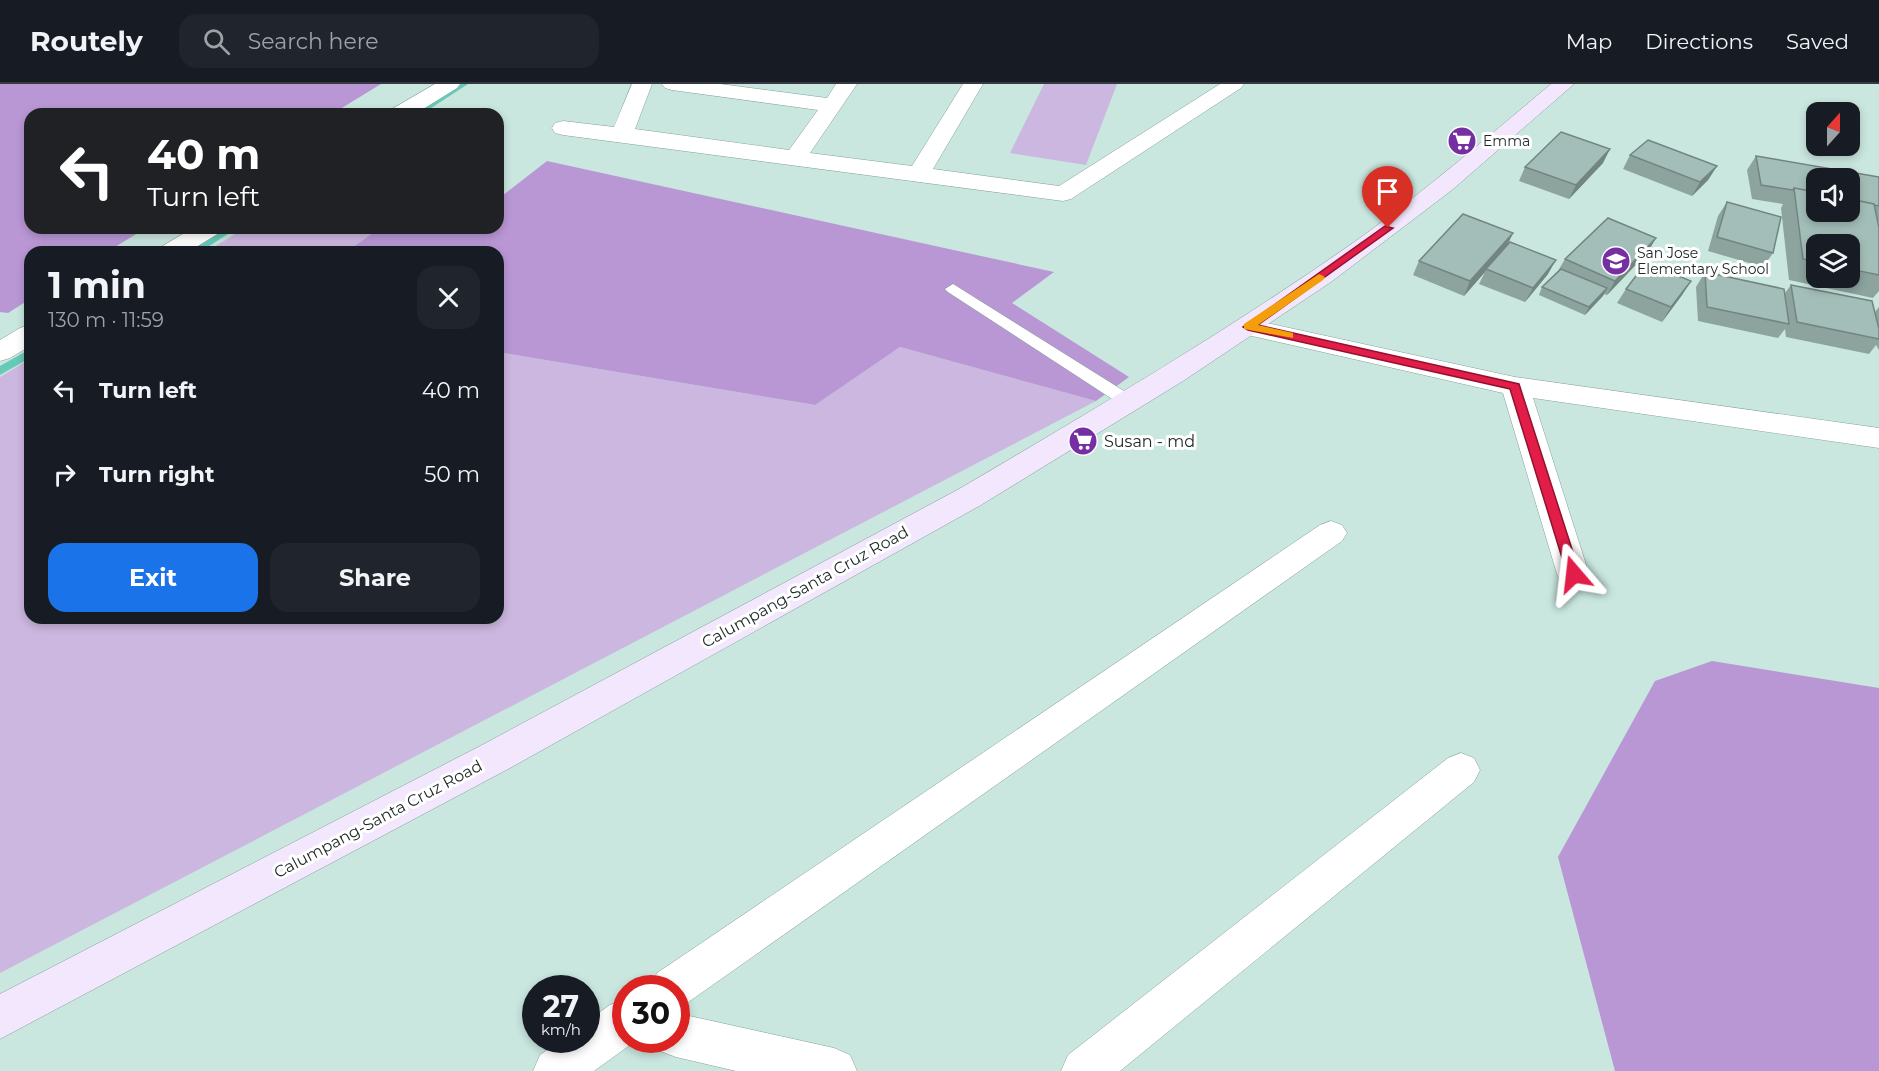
<!DOCTYPE html>
<html lang="en">
<head>
<meta charset="utf-8">
<style>
	body { margin:0; font-family:Montserrat,sans-serif; background:#20242c; color:#f1f3f6; height:100vh; display:flex; flex-direction:column; font-size:22px; white-space:nowrap }
	* { box-sizing:border-box; margin:0 }
	p { font-size:20px; color:#9ea1a6 }
	.icon { flex:none; width:33px; height:33px; fill:none; stroke:currentColor; stroke-width:2; stroke-linecap:round; stroke-linejoin:round }
	.map { position:relative; flex:1; overflow:hidden }
	.details { position:absolute; left:24px; top:162px; width:480px; height:378px; display:flex; flex-direction:column; background:#171b24; border-radius:18px; box-shadow:0 3px 9px #0003 }
	.details>* { flex:none }
	.top-card { position:absolute; left:24px; top:24px; width:480px; height:126px; border-radius:18px; box-shadow:0 3px 9px #0003; background:#202124; color:#fff; overflow:hidden }
	.needle { width:39px; rotate:21deg }
	.controls { position:absolute; left:1806px; top:18px; display:grid; gap:12px }
	.controls a { display:grid; place-items:center; width:54px; height:54px; border-radius:12px; background:#171b24; box-shadow:0 3px 9px #0003; font-size:30px }
	.speed { position:absolute; left:522px; top:891px; display:flex; gap:12px; font-size:30px; font-weight:700; text-align:center }
	.speed>* { display:grid; place-content:center; width:78px; height:78px; border-radius:50%; background:#171b24; box-shadow:0 3px 9px #0003; line-height:1 }
	.speed small { font-size:15px; font-weight:400 }
	.speed .limit { border:9px solid #d22; background:#fff; color:#111 }
	.pin { position:absolute; display:grid; place-items:center; width:51px; height:51px; color:#fff; margin:-62px -26px; border-radius:50% 50% 50% 0; rotate:-45deg; box-shadow:0 0 6px #0007 }
	.pin .icon { rotate:45deg }
	.me { position:absolute; width:66px; margin:-33px; rotate:343deg; stroke-linejoin:round; filter:drop-shadow(0 0 4px #0008) }
	.turn { display:flex; align-items:center; gap:21px; height:126px; padding:0 24px; font-size:27px }
	.turn .icon { width:78px; height:78px; stroke-width:2.5 }
	.turn b { display:block; font-size:42px; line-height:51px }
	.round { display:grid; place-items:center; flex:none; width:63px; height:63px; border-radius:18px; background:#20242c }
	.headline { display:flex; align-items:center; justify-content:space-between; height:102px; padding:0 24px }
	h1 { font-size:36px; font-weight:700; line-height:45px }
	.cta { display:flex; gap:12px; margin-top:auto; padding:12px 24px }
	.cta a { flex:1; height:69px; border-radius:18px; background:#1a73e8; color:#fff; font-size:24px; font-weight:700; line-height:69px; text-align:center }
	.cta a+a { background:#20242c; color:#f1f3f6 }
	ul { padding:0; list-style:none }
	li { display:flex; align-items:center; gap:18px; height:84px; padding:0 24px }
	li div { flex:1 }
	li b { display:block; font-size:22px }
	li em { font-style:normal }
	header { display:flex; align-items:center; gap:36px; box-sizing:border-box; height:84px; padding:0 30px; background:#171b24; border-bottom:2px solid #363941 }
	header strong { font-size:28px }
	nav { display:flex; gap:33px; margin-inline-start:auto; font-size:21px }
	.search { width:420px; height:54px; background:#20242c; display:flex; align-items:center; gap:15px; box-sizing:border-box; padding:0 21px; border-radius:18px; color:#9ea1a6; font-size:22px }
	.map>svg:first-child { display:block }
</style>
</head>
<body>
<header>
<strong>Routely</strong>
<div class="search"><svg class="icon" aria-label="search" viewBox="0 0 24 24"><circle cx="10" cy="10" r="6"/><path d="M15 15l6 6"/></svg>Search here</div>
<nav><a>Map</a><a>Directions</a><a>Saved</a></nav>
</header>
<div class="map">
<svg width="1879" height="987" viewBox="0 0 1879 987">
	<rect width="100%" height="100%" fill="#c9e6df"/>
	<path fill="#ccb7e0" d="M 1044,0 L 1117,0 L 1086,81 L 1010,69 Z
		M 245,144 L 380,144 L 346,168 L 206,168 Z
		M 900,263 L 1096,317 L 0,889 L 0,293 L 30,275 L 30,534 L 498,534 L 498,268 L 814,321 Z"/>
	<path fill="#b997d5" d="M 0,0 L 381,0 L 332,30 L 30,30 L 30,144 L 146,144 L 107,168 L 30,168 L 30,215 L 8,229 L 0,228 Z
		M 547,77 L 1054,188 L 1012,219 L 1129,293 L 1096,317 L 900,263 L 815,321 L 498,268 L 498,168 L 346,168 L 380,144 L 498,144 L 498,115 Z
		M 1712,577 L 1879,604 L 1879,987 L 1615,987 L 1558,773 L 1655,597 Z"/>
	<g fill="none" stroke-linecap="round" stroke-linejoin="round">
		<path fill="#67c9b8" fill-rule="evenodd" d="M 458,0 L 468,0 L 422,30 L 412,30 Z
			M 225,144 L 237,144 L 200,168 L 188,168 Z
			M 30,265 L 30,274 L 0,291 L 0,282 Z"/>
		<g stroke="#86a19b" stroke-width="1">
			<path id="lane" d="M 953,200 L 1135,314 L 1137,318 L 1135,322 L 1123,322 L 948,208 L 945,205 Z"/>
		</g>
		<g stroke="#86a19b" stroke-width="1">
			<path id="street" d="M 435,0 L 460,0 L 457,4 L 415,30 L 389,30 L 392,25 Z
				M 632,0 L 652,0 L 635,45 L 789,66 L 818,26 L 672,6 L 665,4 L 662,0 L 720,0 L 827,14 L 836,0 L 857,0 L 810,69 L 912,82 L 963,0 L 983,0 L 933,85 L 1059,102 L 1220,0 L 1244,0 L 1241,4 L 1071,115 L 1063,117 L 563,51 L 555,49 L 552,44 L 555,39 L 563,37 L 614,43 Z
				M 193,144 L 222,144 L 219,149 L 188,168 L 157,168 L 161,163 Z
				M 1248,235 L 1515,293 L 1879,344 L 1879,364 L 1533,314 L 1589,490 L 1585,499 L 1573,503 L 1561,499 L 1557,490 L 1503,309 L 1239,249 L 1235,243 L 1239,237 Z
				M 30,241 L 30,262 L 10,274 L 0,277 L 0,256 L 20,244 Z
				M 1331,437 L 1342,441 L 1347,449 L 1342,457 L 687,919 L 676,924 L 676,904 L 651,904 L 657,889 L 1320,441 Z
				M 1461,669 L 1474,674 L 1480,686 L 1474,698 L 1120,987 L 1061,987 L 1068,971 L 1448,674 Z
				M 626,915 L 626,956 L 637,956 L 594,987 L 533,987 L 540,971 L 562,956 L 586,956 L 586,938 L 610,921 Z
				M 676,929 L 834,964 L 850,971 L 857,987 L 736,987 L 676,973 L 660,967 L 656,956 L 676,956 Z"/>
		</g>
		<g stroke="#86a19b" stroke-width="1">
			<path id="secondary" d="M 1551,0 L 1574,0 L 1452,106 L 1331,198 L 1183,297 L 981,421 L 510,684 L 0,955 L 0,910 L 484,660 L 959,405 C 1095,325 1231,245 1360,154 C 1426,106 1489,52 1551,0 Z"/>
		</g>
		<use href="#lane" fill="#fff" fill-rule="evenodd"/>
		<use href="#street" fill="#fff" fill-rule="evenodd"/>
		<use href="#secondary" fill="#f2e7fc" fill-rule="evenodd"/>
	</g>
	<path fill="#8ca39e" fill-rule="evenodd" d="M 1630,71 L 1717,82 L 1708,96 L 1692,112 L 1623,85 Z
		M 1756,72 L 1879,93 L 1879,138 L 1878,138 L 1879,144 L 1879,207 L 1873,214 L 1789,196 L 1781,124 L 1783,120 L 1752,115 L 1747,86 ZM 1816,160 L 1850,160 L 1850,194 L 1816,194 Z
		M 1603,79 L 1569,115 L 1519,97 L 1525,83 Z
		M 1727,118 L 1773,169 L 1763,183 L 1708,167 L 1718,132 Z
		M 1513,149 L 1508,160 L 1548,190 L 1525,218 L 1479,200 L 1485,188 L 1464,212 L 1413,191 L 1419,177 Z
		M 1648,168 L 1607,211 L 1604,210 L 1585,231 L 1539,211 L 1542,203 L 1558,187 L 1565,175 Z
		M 1705,188 L 1785,209 L 1791,201 L 1875,228 L 1879,223 L 1879,266 L 1876,261 L 1869,270 L 1786,253 L 1785,245 L 1778,254 L 1698,237 L 1696,203 Z
		M 1691,197 L 1682,211 L 1662,238 L 1617,219 L 1626,205 Z"/>
	<path fill="#728581" d="M 1610,65 L 1603,79 L 1569,115 L 1576,101 Z
		M 1717,82 L 1708,96 L 1692,112 L 1700,98 Z
		M 1513,149 L 1506,163 L 1486,185 L 1485,188 L 1464,212 L 1470,197 Z
		M 1656,154 L 1648,168 L 1607,211 L 1615,197 Z
		M 1556,176 L 1548,190 L 1525,218 L 1533,204 Z
		M 1691,197 L 1682,211 L 1662,238 L 1671,223 Z
		M 1607,204 L 1603,212 L 1585,231 L 1589,223 Z"/>
	<path fill="#a3beb8" stroke="#728581" stroke-width="1.5" d="M 1561,48 L 1610,65 L 1576,101 L 1525,83 Z
		M 1648,56 L 1717,82 L 1700,98 L 1630,71 Z
		M 1756,72 L 1879,93 L 1879,122 L 1874,121 L 1874,120 L 1850,115 L 1850,94 L 1816,94 L 1816,108 L 1794,104 L 1793,106 L 1761,101 Z
		M 1794,104 L 1816,108 L 1816,128 L 1850,128 L 1850,115 L 1874,120 L 1879,144 L 1879,191 L 1850,185 L 1850,160 L 1816,160 L 1816,178 L 1803,175 Z
		M 1727,118 L 1781,133 L 1773,169 L 1717,153 Z
		M 1463,130 L 1513,149 L 1470,197 L 1419,177 Z
		M 1608,134 L 1656,154 L 1615,197 L 1565,175 Z
		M 1510,158 L 1556,176 L 1533,204 L 1486,185 Z
		M 1646,179 L 1691,197 L 1671,223 L 1626,205 Z
		M 1561,185 L 1607,204 L 1589,223 L 1542,203 Z
		M 1705,188 L 1784,205 L 1789,240 L 1707,223 Z
		M 1791,201 L 1872,217 L 1879,245 L 1879,255 L 1797,238 Z"/>
	<path fill="#e11d48" stroke="#92132f" stroke-width="1.5" d="M 1385,142 L 1393,144 L 1258,241 L 1519,300 L 1580,490 L 1578,494 L 1574,496 L 1567,490 L 1510,305 L 1248,246 L 1243,243 Z"/>
	<path fill="#f59e0b" d="M 1319,190 L 1325,193 L 1323,196 L 1258,241 L 1293,249 L 1293,254 L 1244,245 L 1244,240 Z"/>
	<defs>
		<g id="supermarket-disc" transform="scale(1.5)"><circle r="9.5" fill="#752fa2" stroke="#fff"/><path d="M-6-5.5h2.5l.6 2H6L4.5 2H-2.5L-4.4-4H-6ZM-1.5 3.2a1.3 1.3 0 1 0 .1 0ZM3 3.2a1.3 1.3 0 1 0 .1 0Z" fill="#fff"/></g>
		<g id="school-disc" transform="scale(1.5)"><circle r="9.5" fill="#752fa2" stroke="#fff"/><path d="M0-5L7-2L0 1L-7-2ZM-4 1L0 2.5L4 1V4Q0 6-4 4Z" fill="#fff"/></g>
	</defs>
	<g fill-rule="evenodd">
		<use href="#supermarket-disc" x="1462" y="57"/>
		<use href="#school-disc" x="1616" y="177"/>
		<use href="#supermarket-disc" x="1083" y="357"/>
	</g>
	<g text-anchor="middle" dominant-baseline="central" stroke-width="6" stroke-linejoin="round" paint-order="stroke">
		<g font-size="14" fill="#202b28" stroke="#fff" text-anchor="start">
			<text x="1483" y="57">Emma</text>
			<text x="1637" y="169">San Jose<tspan x="1637" dy="16">Elementary School</tspan></text>
		</g>
		<g font-size="16" fill="#202b28" stroke="#fff" text-anchor="start">
			<text x="1104" y="357">Susan - md</text>
		</g>
		<g font-size="16" fill="#202b28" stroke="#fff">
			<text transform="translate(805 503) rotate(-29)">Calumpang-Santa Cruz Road</text>
			<text transform="translate(378 735) rotate(-28)">Calumpang-Santa Cruz Road</text>
		</g>
	</g>
</svg>
<div class="controls">
<a><svg class="needle" viewBox="-14 -14 28 28"><path d="M0-13l5 13h-10z" fill="#e53935"/><path d="M0 13l5-13h-10z" fill="#9ea1a6"/></svg></a>
<a><svg class="icon" aria-label="sound" viewBox="0 0 24 24"><path d="M4 9h4l5-4v14l-5-4H4zM17 9q2 3 0 6"/></svg></a>
<a><svg class="icon" aria-label="layers" viewBox="0 0 24 24"><path d="M12 4l9 5-9 5-9-5zM3 14l9 5 9-5"/></svg></a>
</div>
<div class="speed"><div>27<small>km/h</small></div><div class="limit">30</div></div>
<div class="pin" style="left:1388px;top:144px;background:#d93025"><svg class="icon" aria-label="arrive" viewBox="0 0 24 24"><path d="M6 21V4h12l-3 4 3 4H6"/></svg></div>
<svg class="me" style="left:1574px;top:490px" viewBox="-20 -20 40 40"><path d="M0-17L14 15 0 8-14 15z" fill="#e11d48" stroke="#fff" stroke-width="4"/></svg>
<div class="top-card">
<div class="turn"><svg class="icon" aria-label="left" viewBox="0 0 24 24"><path d="M17 20v-9H6M10 6l-5 5 5 5"/></svg><div><b>40 m</b>Turn left</div></div>
</div>
<section class="details">
<div class="headline"><div><h1>1 min</h1><p>130 m · 11:59</p></div><a class="round"><svg class="icon" aria-label="close" viewBox="0 0 24 24"><path d="M6 6l12 12M18 6L6 18"/></svg></a></div>
<ul>
<li><svg class="icon" aria-label="left" viewBox="0 0 24 24"><path d="M17 20v-9H6M10 6l-5 5 5 5"/></svg><div><b>Turn left</b></div><em>40 m</em></li>
<li><svg class="icon" aria-label="right" viewBox="0 0 24 24"><path d="M7 20v-9h11M14 6l5 5-5 5"/></svg><div><b>Turn right</b></div><em>50 m</em></li>
</ul>
<div class="cta"><a>Exit</a><a>Share</a></div>
</section>
</div>
</body>
</html>
